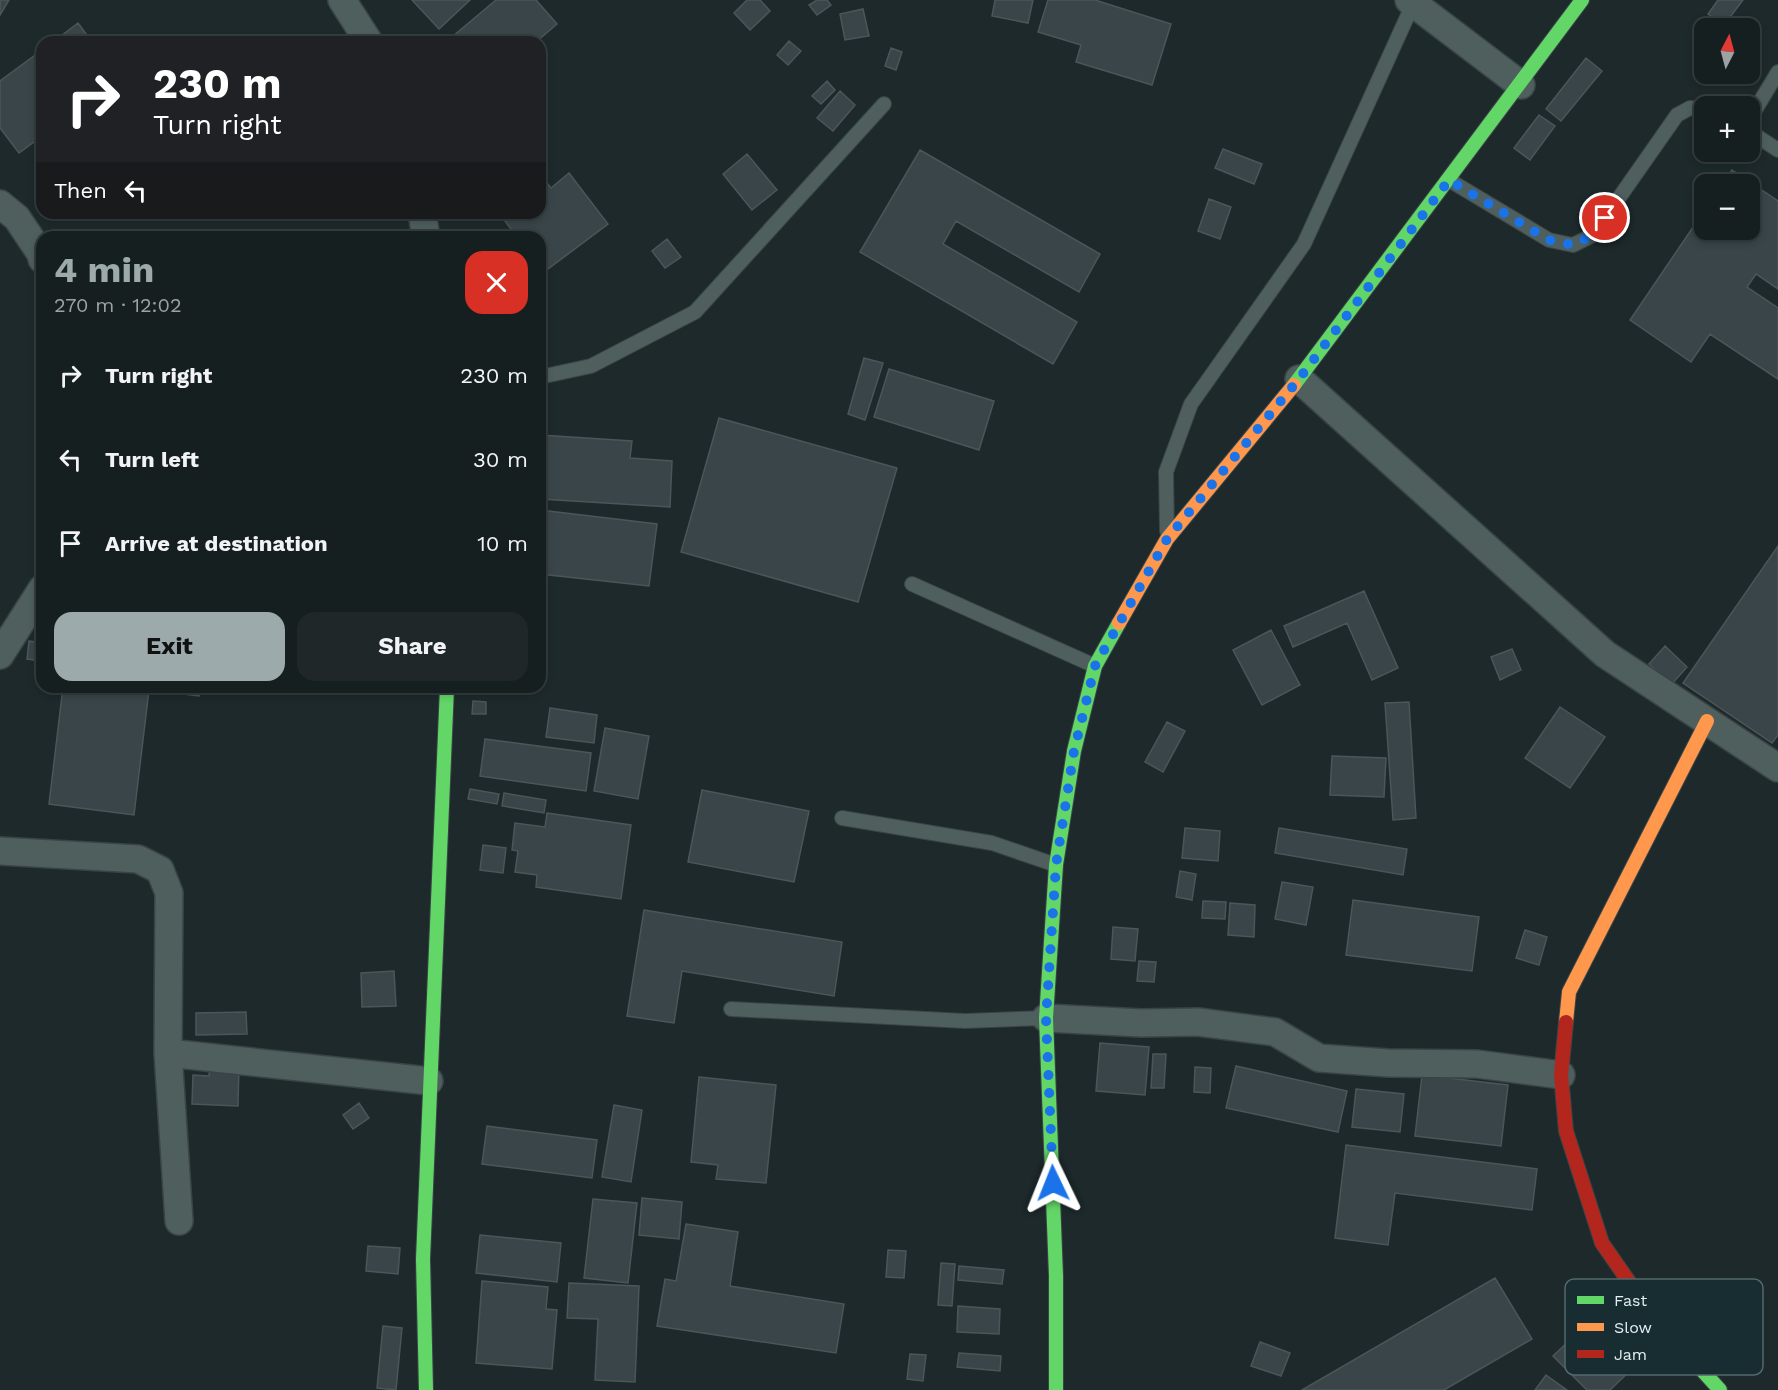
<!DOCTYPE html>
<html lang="en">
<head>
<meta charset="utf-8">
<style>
	body { margin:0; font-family:"Work Sans",sans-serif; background:#1f2729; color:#f1f3f6; height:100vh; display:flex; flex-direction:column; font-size:22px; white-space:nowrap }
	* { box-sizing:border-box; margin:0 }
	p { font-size:20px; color:#9ea2a5 }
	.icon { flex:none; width:33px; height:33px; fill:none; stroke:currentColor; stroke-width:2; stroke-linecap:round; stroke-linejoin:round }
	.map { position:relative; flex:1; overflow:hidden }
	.sheet { position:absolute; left:36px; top:231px; width:510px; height:462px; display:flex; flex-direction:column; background:#161f20; border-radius:18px; box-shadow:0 3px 9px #0003,0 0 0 2px #353d3e }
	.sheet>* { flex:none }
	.hud { position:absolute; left:36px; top:36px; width:510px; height:183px; border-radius:18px; box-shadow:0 3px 9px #0003,0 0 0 2px #353d3e; background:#202124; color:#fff; overflow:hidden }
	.needle { width:39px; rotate:6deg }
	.controls { position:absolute; left:1694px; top:18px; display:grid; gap:12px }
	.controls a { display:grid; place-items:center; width:66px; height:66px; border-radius:12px; background:#161f20; box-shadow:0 3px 9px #0003,0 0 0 2px #353d3e; font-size:30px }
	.pin { position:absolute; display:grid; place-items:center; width:51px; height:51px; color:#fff; margin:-26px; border:3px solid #fff; border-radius:50%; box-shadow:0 2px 6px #0007 }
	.me { position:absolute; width:66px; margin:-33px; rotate:358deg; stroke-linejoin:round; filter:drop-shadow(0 0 4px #0008) }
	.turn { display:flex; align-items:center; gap:21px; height:126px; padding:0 18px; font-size:27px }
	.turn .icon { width:78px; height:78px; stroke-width:2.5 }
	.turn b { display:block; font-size:42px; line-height:51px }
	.then { display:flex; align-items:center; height:57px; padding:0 18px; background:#0003; gap:12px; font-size:22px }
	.round { display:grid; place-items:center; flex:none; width:63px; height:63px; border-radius:18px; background:#1f2729 }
	.overview { display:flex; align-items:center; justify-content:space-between; height:102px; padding:0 18px }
	h1 { font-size:36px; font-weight:700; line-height:45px; color:#9daaac }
	.button { display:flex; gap:12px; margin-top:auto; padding:12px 18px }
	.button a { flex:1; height:69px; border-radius:18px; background:#9daaac; color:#111; font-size:24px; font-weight:700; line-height:69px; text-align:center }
	.button a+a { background:#1f2729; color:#f1f3f6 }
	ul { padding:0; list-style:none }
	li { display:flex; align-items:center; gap:18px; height:84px; padding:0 18px }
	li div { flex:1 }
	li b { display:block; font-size:22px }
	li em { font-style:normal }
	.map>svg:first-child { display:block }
</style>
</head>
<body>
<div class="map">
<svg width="1778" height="1390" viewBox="0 0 1778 1390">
	<rect width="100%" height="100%" fill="#1d292b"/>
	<path fill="#394549" stroke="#4c5659" stroke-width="1.5" d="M 0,0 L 9,0 L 0,15 Z
		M 412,0 L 470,0 L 439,29 Z
		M 496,0 L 536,0 L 557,24 L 536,42 L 446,42 Z
		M 747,0 L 760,0 L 770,11 L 750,30 L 734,13 Z
		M 817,0 L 827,0 L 831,5 L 817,15 L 809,5 Z
		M 995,0 L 1033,0 L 1028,23 L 992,16 Z
		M 1048,0 L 1095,0 L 1171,24 L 1152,85 L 1076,62 L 1081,45 L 1038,32 Z
		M 1718,0 L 1743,0 L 1724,25 L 1708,14 Z
		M 863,9 L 869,36 L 845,40 L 840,14 Z
		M 78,23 L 92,42 L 53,42 Z
		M 789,41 L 801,51 L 788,65 L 777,55 Z
		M 891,48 L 902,52 L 896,70 L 885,66 Z
		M 42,50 L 42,136 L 19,153 L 0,128 L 0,81 Z
		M 1586,58 L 1602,71 L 1561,121 L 1546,109 Z
		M 827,81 L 835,90 L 821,104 L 812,96 Z
		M 840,91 L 855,105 L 833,131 L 817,118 Z
		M 1539,115 L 1555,126 L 1530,160 L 1514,148 Z
		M 1223,149 L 1262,164 L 1254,184 L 1215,168 Z
		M 920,150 L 1100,254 L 1079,292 L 956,221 L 943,244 L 1077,322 L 1053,364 L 860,252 Z
		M 747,154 L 777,190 L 752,210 L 723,174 Z
		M 1732,170 L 1778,201 L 1778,289 L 1756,274 L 1747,287 L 1778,308 L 1778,379 L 1710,334 L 1691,362 L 1630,320 L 1704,211 L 1704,230 L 1749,230 L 1749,184 L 1722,184 Z
		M 569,173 L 608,224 L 544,272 L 540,266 L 540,237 L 517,237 L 499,213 L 540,213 L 540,174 L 551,188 Z
		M 1209,199 L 1231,207 L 1220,239 L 1198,231 Z
		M 93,213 L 108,213 L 98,220 Z
		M 226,213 L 253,213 L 227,218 Z
		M 667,239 L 681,257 L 665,268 L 652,251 Z
		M 864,358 L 883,363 L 865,420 L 848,414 Z
		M 889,369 L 994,401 L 979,450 L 874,417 Z
		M 719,418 L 897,468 L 858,602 L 681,552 Z
		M 540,435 L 632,441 L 630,458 L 672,461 L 670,507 L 540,499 Z
		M 540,510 L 657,524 L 649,586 L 540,574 Z
		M 1778,546 L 1778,735 L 1772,743 L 1683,683 Z
		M 1364,591 L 1398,668 L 1372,680 L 1347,623 L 1293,647 L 1284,626 Z
		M 1271,630 L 1300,685 L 1262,705 L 1233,650 Z
		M 29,641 L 42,643 L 42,661 L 27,659 Z
		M 1665,646 L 1687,667 L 1671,685 L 1649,664 Z
		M 1512,649 L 1521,670 L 1500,680 L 1491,657 Z
		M 63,687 L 200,687 L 199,696 L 149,690 L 134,815 L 49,804 Z
		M 473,701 L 486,702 L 486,714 L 472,714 Z
		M 1409,702 L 1416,818 L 1393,820 L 1385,703 Z
		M 1560,707 L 1605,737 L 1570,788 L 1525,758 Z
		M 550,708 L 597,715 L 594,743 L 546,737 Z
		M 1167,722 L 1185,731 L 1163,772 L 1145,762 Z
		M 605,728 L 649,736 L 638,799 L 594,791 Z
		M 485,739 L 591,753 L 586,791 L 480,776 Z
		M 1332,756 L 1386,758 L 1384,797 L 1330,795 Z
		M 470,789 L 499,794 L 497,804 L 468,799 Z
		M 702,790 L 809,811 L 794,882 L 688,862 Z
		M 504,793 L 546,800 L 544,813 L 502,806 Z
		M 547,813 L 631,825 L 621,899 L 536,887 L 537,875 L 515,872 L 518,851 L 512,850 L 515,823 L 545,827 Z
		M 1185,828 L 1220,831 L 1218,861 L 1182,858 Z
		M 1279,828 L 1407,849 L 1403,875 L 1275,853 Z
		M 483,845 L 506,848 L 503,873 L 480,870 Z
		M 1180,871 L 1196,874 L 1192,900 L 1176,897 Z
		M 1282,882 L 1313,887 L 1306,925 L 1275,919 Z
		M 1353,900 L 1479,917 L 1472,971 L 1346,955 Z
		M 1203,901 L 1226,902 L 1225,919 L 1202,918 Z
		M 1230,903 L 1255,905 L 1254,937 L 1228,935 Z
		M 644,910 L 842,942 L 834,996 L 682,971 L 674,1023 L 627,1016 Z
		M 1113,927 L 1138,929 L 1135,961 L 1111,959 Z
		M 1525,930 L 1547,937 L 1539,965 L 1516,958 Z
		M 1139,961 L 1156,962 L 1154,982 L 1137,981 Z
		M 394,971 L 396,1006 L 362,1007 L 361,973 Z
		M 246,1012 L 247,1034 L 196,1035 L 196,1013 Z
		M 1100,1043 L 1149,1047 L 1145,1095 L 1096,1091 Z
		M 1153,1054 L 1166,1054 L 1164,1088 L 1151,1088 Z
		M 210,1064 L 239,1065 L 238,1106 L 192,1104 L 193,1075 L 209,1076 Z
		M 1236,1066 L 1347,1091 L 1338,1132 L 1226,1108 Z
		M 1195,1067 L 1211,1068 L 1210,1093 L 1194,1092 Z
		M 1422,1075 L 1508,1085 L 1501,1146 L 1415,1136 Z
		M 699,1077 L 776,1085 L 766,1183 L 716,1179 L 718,1165 L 691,1162 Z
		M 1356,1089 L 1404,1094 L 1400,1132 L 1352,1127 Z
		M 359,1103 L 369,1118 L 353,1129 L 343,1115 Z
		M 614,1105 L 642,1110 L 631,1182 L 602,1177 Z
		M 487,1126 L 597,1140 L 592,1178 L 482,1164 Z
		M 1346,1145 L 1537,1169 L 1532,1210 L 1395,1193 L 1388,1245 L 1335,1238 Z
		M 642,1198 L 682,1202 L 679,1239 L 639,1235 Z
		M 593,1199 L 637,1203 L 628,1283 L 584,1278 Z
		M 686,1224 L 738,1232 L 730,1286 L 844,1304 L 836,1353 L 657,1326 L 665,1279 L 676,1281 Z
		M 480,1235 L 561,1243 L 557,1282 L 476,1273 Z
		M 368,1246 L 400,1248 L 398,1274 L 366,1271 Z
		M 888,1250 L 906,1251 L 904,1278 L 886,1277 Z
		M 941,1263 L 955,1264 L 952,1306 L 938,1305 Z
		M 959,1266 L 1004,1270 L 1002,1284 L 958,1280 Z
		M 1495,1278 L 1532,1339 L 1444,1390 L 1302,1390 Z
		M 482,1281 L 548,1287 L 546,1309 L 557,1310 L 552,1369 L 476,1363 Z
		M 569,1283 L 639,1286 L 635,1382 L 595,1380 L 598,1319 L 567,1318 Z
		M 958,1306 L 1000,1309 L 999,1334 L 957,1332 Z
		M 1592,1319 L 1637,1364 L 1610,1390 L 1587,1390 L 1553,1356 Z
		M 383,1326 L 402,1328 L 396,1390 L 377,1388 Z
		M 1260,1342 L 1290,1353 L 1281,1376 L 1251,1366 Z
		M 959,1353 L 1001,1356 L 1000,1371 L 957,1367 Z
		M 910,1354 L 926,1355 L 923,1381 L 907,1379 Z
		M 1546,1375 L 1567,1390 L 1535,1390 Z"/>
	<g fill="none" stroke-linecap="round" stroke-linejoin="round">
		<g stroke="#394446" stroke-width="16">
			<path id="lane" d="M 1749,120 L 1778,72
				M 1749,131 L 1778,150
				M 1449,180 L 1549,240 L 1573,245 L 1593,235 L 1677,115 L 1690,108 L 1704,109
				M 540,377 L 591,366 L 695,312 L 884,104
				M 1167,531 L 1166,472 L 1191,404 L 1304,244 L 1413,4
				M 912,584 L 1095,666
				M 842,818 L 992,843 L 1056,865
				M 731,1009 L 965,1021 L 1046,1018"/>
		</g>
		<g stroke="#394446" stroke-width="30">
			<path id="street" d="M 342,0 L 369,42
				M 1409,0 L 1521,85
				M 0,204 L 17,218 L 41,254 L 42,259
				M 422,213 L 426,237
				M 1299,379 L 1605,654 L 1778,768
				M 0,655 L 42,589
				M 0,851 L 138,859 L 160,870 L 169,893 L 168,1053 L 179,1221
				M 1046,1018 L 1141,1023 L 1198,1022 L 1275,1032 L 1319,1058 L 1388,1063 L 1477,1064 L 1561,1075
				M 168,1053 L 429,1081"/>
		</g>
		<g stroke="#394446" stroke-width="16">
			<path id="fast" d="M 1294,385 L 1582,0
				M 1643,1302 L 1651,1314 L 1720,1390
				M 426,1390 L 423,1259 L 447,687
				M 1056,1390 L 1056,1276 L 1046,1018 L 1056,865 L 1074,751 L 1095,666 L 1119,623"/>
		</g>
		<g stroke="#394446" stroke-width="16">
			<path id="slow" d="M 1119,623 L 1167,539 L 1294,385
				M 1566,1022 L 1569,992 L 1707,721"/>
		</g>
		<g stroke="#394446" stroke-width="16">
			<path id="jam" d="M 1566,1022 L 1561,1075 L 1566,1131 L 1602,1243 L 1643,1302"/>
		</g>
		<use href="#lane" stroke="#4e5f5e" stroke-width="14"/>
		<use href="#street" stroke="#4e5f5e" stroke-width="27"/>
		<use href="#fast" stroke="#63d668" stroke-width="14"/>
		<use href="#slow" stroke="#ff974d" stroke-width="14"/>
		<use href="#jam" stroke="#b3261e" stroke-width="14"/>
	</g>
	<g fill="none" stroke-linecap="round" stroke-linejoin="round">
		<path stroke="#1a73e8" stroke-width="10" stroke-dasharray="0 18" d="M 1053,1183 L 1046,1018 L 1056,865 L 1074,751 L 1095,666 L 1167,539 L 1299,379 L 1449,180 L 1549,240 L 1573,245 L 1593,235 L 1605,218"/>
	</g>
	<rect x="1565" y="1279" width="198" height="96" rx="9" fill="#172d31" stroke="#54686b" stroke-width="1.5"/>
	<rect x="1577" y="1296" width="27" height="8" fill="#63d668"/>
	<rect x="1577" y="1323" width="27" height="8" fill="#ff974d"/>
	<rect x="1577" y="1350" width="27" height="8" fill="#b3261e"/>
	<g font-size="16" fill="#e2f0f2">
		<text x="1614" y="1306">Fast</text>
		<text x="1614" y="1333">Slow</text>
		<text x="1614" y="1360">Jam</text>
	</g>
</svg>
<div class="controls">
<a><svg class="needle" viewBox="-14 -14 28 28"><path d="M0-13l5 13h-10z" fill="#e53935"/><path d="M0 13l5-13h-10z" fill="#9ea2a5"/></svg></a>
<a>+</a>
<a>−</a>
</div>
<div class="pin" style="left:1605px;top:218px;background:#d93025"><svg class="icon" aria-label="arrive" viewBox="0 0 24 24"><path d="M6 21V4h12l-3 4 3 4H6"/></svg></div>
<svg class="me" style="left:1053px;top:1183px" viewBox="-20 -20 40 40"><path d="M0-17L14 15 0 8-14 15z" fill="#1a73e8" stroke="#fff" stroke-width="4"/></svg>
<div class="hud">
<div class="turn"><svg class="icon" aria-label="right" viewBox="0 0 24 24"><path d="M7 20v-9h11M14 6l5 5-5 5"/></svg><div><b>230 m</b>Turn right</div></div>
<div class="then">Then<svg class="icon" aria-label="left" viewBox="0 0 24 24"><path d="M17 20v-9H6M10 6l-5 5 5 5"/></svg></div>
</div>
<section class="sheet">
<div class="overview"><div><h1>4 min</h1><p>270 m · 12:02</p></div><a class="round" style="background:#d93025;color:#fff"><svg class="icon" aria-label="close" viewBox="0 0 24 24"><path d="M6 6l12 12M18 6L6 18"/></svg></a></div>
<ul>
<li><svg class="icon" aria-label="right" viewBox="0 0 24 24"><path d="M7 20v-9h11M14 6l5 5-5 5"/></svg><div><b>Turn right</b></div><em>230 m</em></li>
<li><svg class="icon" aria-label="left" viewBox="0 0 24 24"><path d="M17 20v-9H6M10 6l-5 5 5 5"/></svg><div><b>Turn left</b></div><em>30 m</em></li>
<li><svg class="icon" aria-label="arrive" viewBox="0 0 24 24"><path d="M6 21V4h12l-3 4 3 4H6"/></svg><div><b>Arrive at destination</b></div><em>10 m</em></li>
</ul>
<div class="button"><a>Exit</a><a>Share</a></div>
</section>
</div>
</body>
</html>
